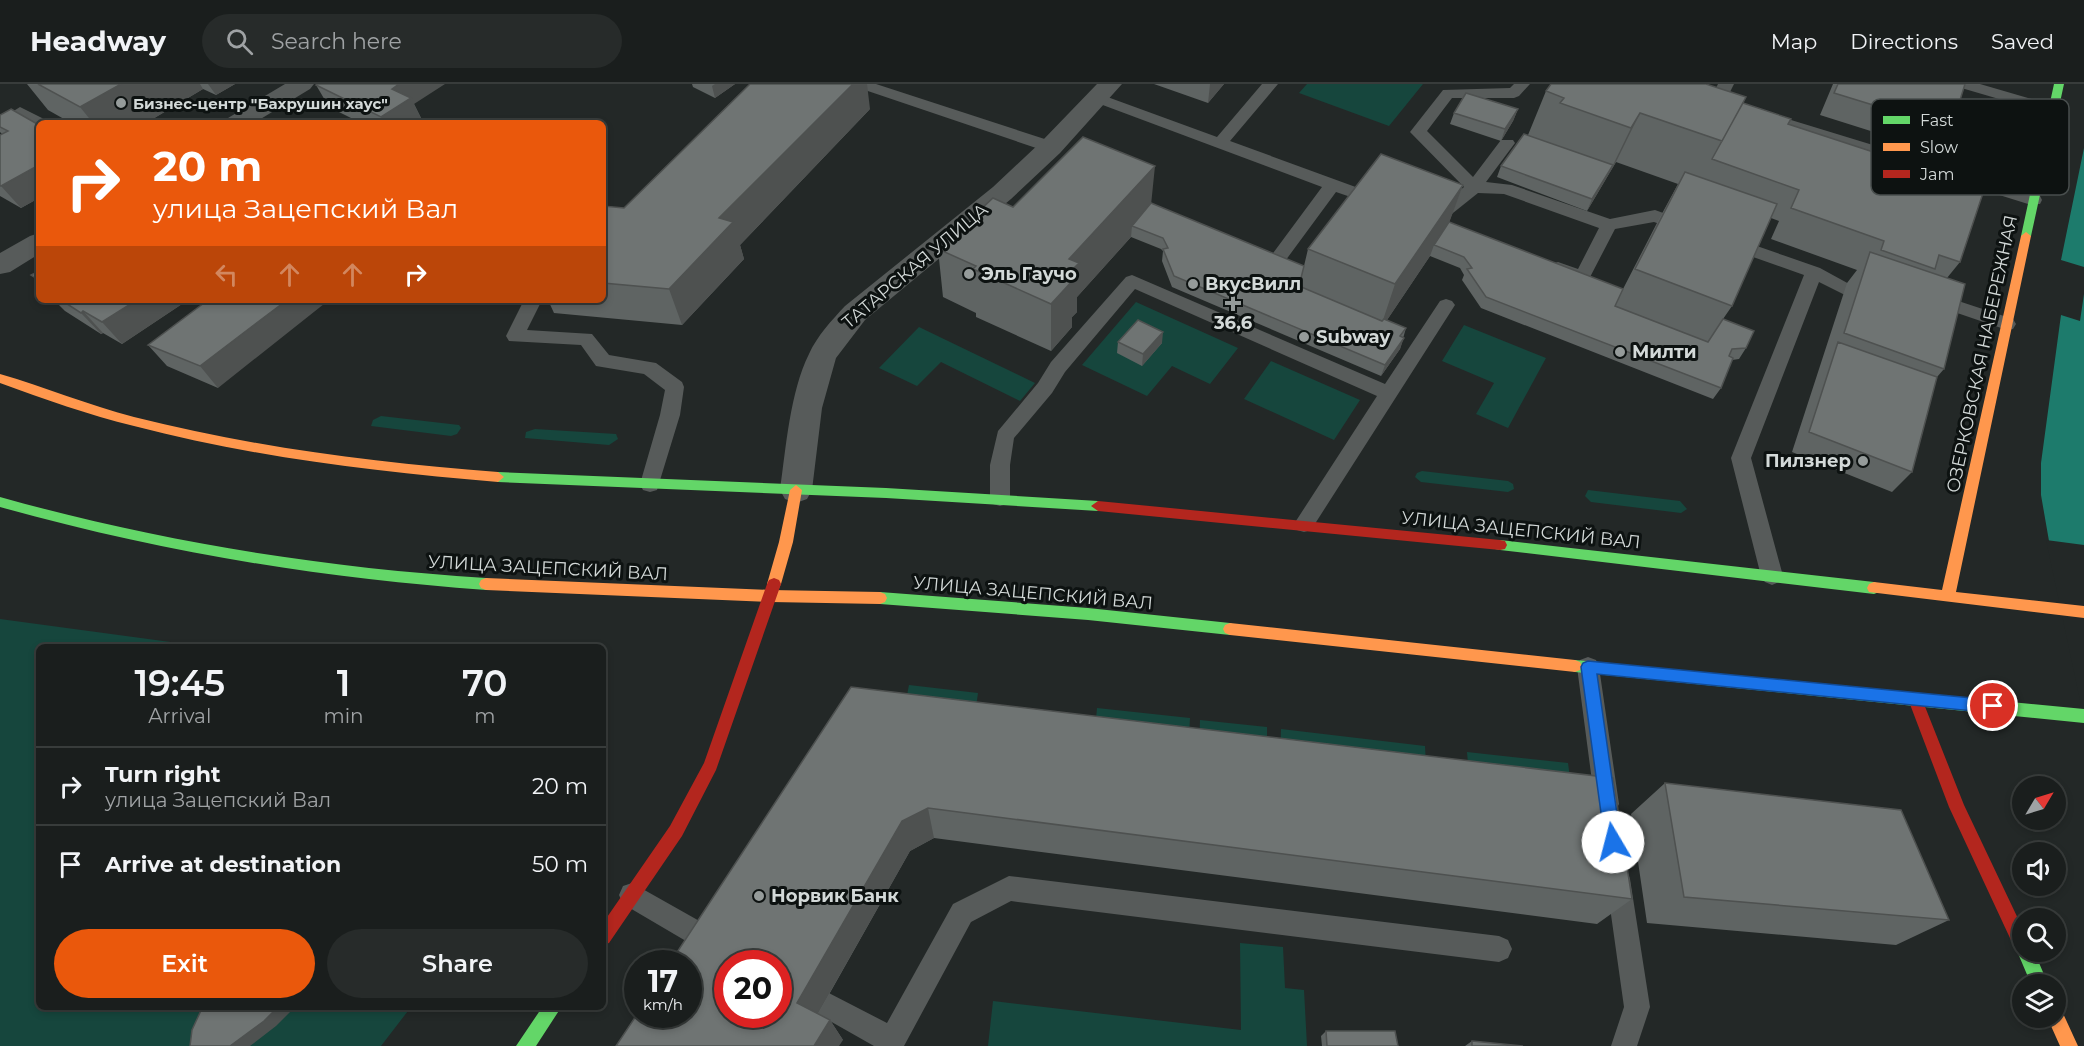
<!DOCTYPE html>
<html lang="en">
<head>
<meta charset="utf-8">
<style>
	body { margin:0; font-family:Montserrat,sans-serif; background:#272b2a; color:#f1f3f6; height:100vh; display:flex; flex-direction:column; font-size:22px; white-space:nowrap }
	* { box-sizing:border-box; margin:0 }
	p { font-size:20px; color:#9fa2a4 }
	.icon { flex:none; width:33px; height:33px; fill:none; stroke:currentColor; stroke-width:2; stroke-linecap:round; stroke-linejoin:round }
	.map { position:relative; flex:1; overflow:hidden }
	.drawer { position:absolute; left:36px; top:560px; width:570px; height:366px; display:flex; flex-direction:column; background:#1a1e1d; border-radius:9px; box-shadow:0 3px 9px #0003,0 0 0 2px #383c3b }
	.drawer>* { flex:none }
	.top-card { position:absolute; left:36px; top:36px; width:570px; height:183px; border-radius:9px; box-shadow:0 3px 9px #0003,0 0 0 2px #383c3b; background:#ea580c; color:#fff; overflow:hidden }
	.needle { width:39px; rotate:52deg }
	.fabs { position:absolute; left:2012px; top:692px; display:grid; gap:12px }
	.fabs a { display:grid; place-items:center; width:54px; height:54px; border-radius:50%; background:#1a1e1d; box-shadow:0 3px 9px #0003,0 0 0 2px #383c3b; font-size:30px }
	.speed { position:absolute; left:624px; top:866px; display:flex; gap:12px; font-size:30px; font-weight:700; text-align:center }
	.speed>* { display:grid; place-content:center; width:78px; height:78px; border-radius:50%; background:#1a1e1d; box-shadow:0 3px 9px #0003,0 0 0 2px #383c3b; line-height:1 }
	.speed small { font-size:15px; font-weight:400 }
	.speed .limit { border:9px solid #d22; background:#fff; color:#111 }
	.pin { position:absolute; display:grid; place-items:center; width:51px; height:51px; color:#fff; margin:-26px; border:3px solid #fff; border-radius:50%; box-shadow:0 2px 6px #0007 }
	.me { position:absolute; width:66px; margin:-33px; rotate:352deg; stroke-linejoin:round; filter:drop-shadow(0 0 4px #0008) }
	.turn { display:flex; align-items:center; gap:21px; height:126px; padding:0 18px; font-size:27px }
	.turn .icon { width:78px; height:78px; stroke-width:2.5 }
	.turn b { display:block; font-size:42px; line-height:51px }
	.lanes { display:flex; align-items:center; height:57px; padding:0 18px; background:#0003; justify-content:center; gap:30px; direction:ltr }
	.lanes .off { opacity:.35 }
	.eta { display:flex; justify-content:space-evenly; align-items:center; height:102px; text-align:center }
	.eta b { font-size:36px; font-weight:600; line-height:42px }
	.button { display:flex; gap:12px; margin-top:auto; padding:12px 18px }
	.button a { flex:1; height:69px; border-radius:36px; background:#ea580c; color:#fff; font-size:24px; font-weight:600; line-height:69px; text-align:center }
	.button a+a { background:#272b2a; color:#f1f3f6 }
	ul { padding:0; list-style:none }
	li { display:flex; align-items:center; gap:18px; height:78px; padding:0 18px; border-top:2px solid #383c3b }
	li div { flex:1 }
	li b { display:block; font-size:22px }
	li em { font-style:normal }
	header { display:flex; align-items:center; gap:36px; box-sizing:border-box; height:84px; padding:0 30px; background:#1a1e1d; border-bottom:2px solid #383c3b }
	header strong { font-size:28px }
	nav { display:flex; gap:33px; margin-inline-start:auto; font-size:21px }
	.search { width:420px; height:54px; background:#272b2a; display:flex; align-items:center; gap:15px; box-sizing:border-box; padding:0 21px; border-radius:33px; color:#9fa2a4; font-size:22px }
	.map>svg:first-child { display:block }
</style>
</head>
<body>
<header>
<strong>Headway</strong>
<div class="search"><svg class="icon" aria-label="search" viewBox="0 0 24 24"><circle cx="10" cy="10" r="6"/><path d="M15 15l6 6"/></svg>Search here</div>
<nav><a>Map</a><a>Directions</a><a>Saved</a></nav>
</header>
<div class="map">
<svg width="2084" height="962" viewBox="0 0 2084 962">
	<rect width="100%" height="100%" fill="#232827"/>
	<path fill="#16463d" d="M 1307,0 L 1423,0 L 1389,42 L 1299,9 Z
		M 1136,218 L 1238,264 L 1210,300 L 1172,282 L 1147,312 L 1082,281 Z
		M 1464,241 L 1546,274 L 1508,344 L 1476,330 L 1494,299 L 1442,277 Z
		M 919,243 L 1035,299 L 1020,317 L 941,278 L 917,302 L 879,284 Z
		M 1271,277 L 1360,316 L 1334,356 L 1244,315 Z
		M 381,332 L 459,341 L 461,344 L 457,350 L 451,352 L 371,342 L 373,336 Z
		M 535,345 L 616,350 L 618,355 L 609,361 L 525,354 L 526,348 Z
		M 1422,387 L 1508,397 L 1513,400 L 1514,405 L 1508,408 L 1421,398 L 1415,393 L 1417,389 Z
		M 1588,406 L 1680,417 L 1687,425 L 1681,429 L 1591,418 L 1585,412 Z
		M 0,535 L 200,562 L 39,562 L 39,922 L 411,923 L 381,962 L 0,962 Z
		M 909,601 L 978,609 L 973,644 L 902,636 Z
		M 1097,624 L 1190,634 L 1188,669 L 1094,658 Z
		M 1200,636 L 1267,643 L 1267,679 L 1199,666 Z
		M 1281,645 L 1425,662 L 1427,699 L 1280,681 Z
		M 1467,668 L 1568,679 L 1573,716 L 1470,703 Z
		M 1240,859 L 1283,863 L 1285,904 L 1304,906 L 1307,962 L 988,962 L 993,917 L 1241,946 Z"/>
	<path fill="#1d7b6c" d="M 2084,64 L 2084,183 L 2061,176 Z
		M 2084,210 L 2084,620 L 2049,457 L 2041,411 L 2041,379 L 2061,231 L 2080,237 Z"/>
	<path fill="#232827" d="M 2046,456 L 2084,461 L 2084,623 L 2081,621 Z"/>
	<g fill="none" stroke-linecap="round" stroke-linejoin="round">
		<path fill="#575b5a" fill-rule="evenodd" d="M 853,0 L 876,0 L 1057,59 L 1059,63 L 1057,67 L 1045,67 L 856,3 Z
			M 1262,0 L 1278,0 L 1230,57 L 1383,113 L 1385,117 L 1383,121 L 1377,122 L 1336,108 L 1280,184 L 1268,184 L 1265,180 L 1322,103 L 1092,17 L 1089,14 L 1097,9 L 1102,11 L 1217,53 Z
			M 1514,0 L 1530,0 L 1519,12 L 1514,14 L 1452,14 L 1427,47 L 1473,93 L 1501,56 L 1513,56 L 1515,59 L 1486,98 L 1512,101 L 1610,135 L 1655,126 L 1691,139 L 1693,143 L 1691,147 L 1685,149 L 1654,138 L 1615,145 L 1588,197 L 1582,199 L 1552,188 L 1549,184 L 1552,180 L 1558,178 L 1578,185 L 1599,144 L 1504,110 L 1478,109 L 1443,137 L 1431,137 L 1429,133 L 1431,129 L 1464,103 L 1410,48 L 1443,6 L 1510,4 Z
			M 1718,0 L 1734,0 L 1726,16 L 1738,19 L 1741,22 L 1738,25 L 1733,27 L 1712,21 L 1709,18 Z
			M 1955,0 L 1980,0 L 2059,23 L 2062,26 L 2054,31 L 1958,3 Z
			M 20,23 L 46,36 L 48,39 L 39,39 L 39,44 L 15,31 L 12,28 Z
			M 1762,27 L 2040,112 L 2042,116 L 2040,120 L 2028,120 L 1757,35 L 1754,32 L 1757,29 Z
			M 1728,152 L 1820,184 L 1851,201 L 1854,205 L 1851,209 L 1845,211 L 1819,198 L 1751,374 L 1783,492 L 1779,498 L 1772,501 L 1765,498 L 1761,492 L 1731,374 L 1804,191 L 1722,162 L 1719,158 L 1722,154 Z
			M 1132,191 L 1385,300 L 1440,217 L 1446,215 L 1452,217 L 1455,221 L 1311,446 L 1304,448 L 1297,446 L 1294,440 L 1377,312 L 1135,205 L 1065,288 L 1052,309 L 1014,354 L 1010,381 L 1010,414 L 1007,420 L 1000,422 L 993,420 L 990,414 L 990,381 L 998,347 L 1038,299 L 1051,278 L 1126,193 Z
			M 1931,208 L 2013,235 L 2016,240 L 2013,245 L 2007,246 L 1925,218 L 1922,214 L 1925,210 Z
			M 524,216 L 542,216 L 527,246 L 592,250 L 609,271 L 656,279 L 682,298 L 684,303 L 680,331 L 657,406 L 650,408 L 643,406 L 640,400 L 660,331 L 665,306 L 644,290 L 596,282 L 581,261 L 509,257 L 506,252 Z
			M 1588,573 L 1596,576 L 1599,583 L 1619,720 L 1615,728 L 1607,731 L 1599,728 L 1595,720 L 1577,583 L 1580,576 Z
			M 1618,783 L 1627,786 L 1630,795 L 1650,923 L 1637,962 L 1611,962 L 1624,923 L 1606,795 L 1609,786 Z
			M 1009,792 L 1499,852 L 1508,856 L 1512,865 L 1508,874 L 1499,878 L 1011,817 L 971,838 L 904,962 L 874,962 L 814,928 L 810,919 L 814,910 L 823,906 L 887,939 L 953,820 Z
			M 632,799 L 726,852 L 730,861 L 726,870 L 717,874 L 708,870 L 623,820 L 619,811 L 623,802 Z"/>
		<path fill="#575b5a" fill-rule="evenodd" d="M 285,0 L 314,0 L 310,5 L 254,39 L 225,39 L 228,34 Z
			M 1097,0 L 1122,0 L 1060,69 L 1011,115 L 865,236 L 836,274 L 822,324 L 812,406 L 807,415 L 796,419 L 785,415 L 780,406 C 786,364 790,308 809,270 C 817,252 832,236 845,222 L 993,103 L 1042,57 Z
			M 39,149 L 39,170 L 10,188 L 0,190 L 0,169 L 30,152 Z"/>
		<path fill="#63d668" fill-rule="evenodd" d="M 2054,0 L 2064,0 L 2031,152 L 2026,156 L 2021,152 Z
			M 498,388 L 886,404 L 1098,417 L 1105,422 L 1098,427 L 886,414 L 498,398 L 492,393 Z
			M 0,413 C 161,458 319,483 486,494 L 491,496 L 493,500 L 491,504 L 486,506 C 319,494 161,468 0,423 Z
			M 1500,456 L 1874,498 L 1879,500 L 1881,504 L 1879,508 L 1874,510 L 1500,466 L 1495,465 L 1493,461 L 1495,457 Z
			M 880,508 L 1088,524 L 1230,539 L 1235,541 L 1237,545 L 1235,549 L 1230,551 L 1088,536 L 880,520 L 875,518 L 873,514 L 875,510 Z
			M 1575,576 L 2084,625 L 2084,639 L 1575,588 L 1570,586 L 1568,582 L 1570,578 Z
			M 2022,860 L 2022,867 L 2034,867 L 2048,900 L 2031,900 L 2017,867 Z
			M 543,922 L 562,922 L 536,962 L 516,962 Z"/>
		<path fill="#ff974d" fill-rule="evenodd" d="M 2026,148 L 2031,152 L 1956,508 L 2084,522 L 2084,534 L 1869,508 L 1867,504 L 1869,500 L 1874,498 L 1942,506 L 2021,152 Z
			M 0,290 C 45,303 88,321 134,333 C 253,363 376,379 498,388 L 504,393 L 498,398 C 376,388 253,373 134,342 C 89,331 44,315 0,299 Z
			M 796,401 L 802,406 L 793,458 L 781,500 L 779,504 L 769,504 L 767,500 L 779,458 L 790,406 Z
			M 486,494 L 771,506 L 880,508 L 885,510 L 887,514 L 885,518 L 880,520 L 771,518 L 486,506 L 481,504 L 479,500 L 481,496 Z
			M 1230,539 L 1575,576 L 1580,578 L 1582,582 L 1580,586 L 1575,588 L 1230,551 L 1225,549 L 1223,545 L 1225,541 Z
			M 2055,922 L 2061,925 L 2078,962 L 2060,962 L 2047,933 L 2055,933 Z"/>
		<path fill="#b3261e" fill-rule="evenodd" d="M 1098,417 L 1500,456 L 1505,457 L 1507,461 L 1505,465 L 1500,466 L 1098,427 L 1091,422 Z
			M 774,494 L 779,496 L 781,500 L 716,686 L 682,752 L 609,859 L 603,861 L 603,839 L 670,742 L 704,679 L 767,500 L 769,496 Z
			M 1915,608 L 1920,610 L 1922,615 L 1964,721 L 2022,843 L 2022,867 L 2027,867 L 2022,869 L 2016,867 L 1949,723 L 1908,615 L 1910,610 Z"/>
	</g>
	<path fill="#5f6463" d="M 27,0 L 235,0 L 216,11 L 203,5 L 146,39 L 71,39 L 48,26 Z
		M 692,0 L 735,0 L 715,14 L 693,3 Z
		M 1154,0 L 1224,0 L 1208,19 Z
		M 1833,0 L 1965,0 L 1951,45 L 1934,67 L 1820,31 Z
		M 316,1 L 414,20 L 422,36 L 418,39 L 361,39 L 329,23 Z
		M 1546,7 L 1743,19 L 1788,40 L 1907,79 L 1913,71 L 1941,85 L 1960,178 L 1947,194 L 1944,285 L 1937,293 L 1912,388 L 1892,408 L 1792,368 L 1847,199 L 1857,186 L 1771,155 L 1779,137 L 1771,134 L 1732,222 L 1723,235 L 1746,264 L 1739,275 L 1732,276 L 1721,304 L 1713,315 L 1481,224 L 1462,196 L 1464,191 L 1460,184 L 1430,172 L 1387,236 L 1406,244 L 1400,265 L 1381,292 L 1172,203 L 1162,177 L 1163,167 L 1161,165 L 1131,153 L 1077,213 L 1077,228 L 1072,233 L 1072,243 L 1051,267 L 976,233 L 976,229 L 943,213 L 938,165 L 1013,123 L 1151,119 L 1304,182 L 1308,165 L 1463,101 L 1449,138 L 1623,205 L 1658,137 L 1678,100 L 1616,78 L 1587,127 L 1497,93 L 1501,82 L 1528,51 Z
		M 870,25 L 740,161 L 744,175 L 682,241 L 554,229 L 548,216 L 603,216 L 603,122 L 624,124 Z
		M 1518,25 L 1513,37 L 1501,57 L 1450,40 L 1454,29 Z
		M 0,31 L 39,41 L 39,114 L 21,124 L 0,112 L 0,51 L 2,50 L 0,48 Z
		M 54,216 L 188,216 L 122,260 L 103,249 L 101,250 L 65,227 Z
		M 208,216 L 218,304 L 167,282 L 148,261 Z
		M 1118,258 L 1162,259 L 1142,282 L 1117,269 Z
		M 851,603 L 1632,815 L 1597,840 L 934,754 L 910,767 L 818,930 L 830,936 L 843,956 L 616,962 Z
		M 1665,699 L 1949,836 L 1896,861 L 1647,839 L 1631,730 Z
		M 1326,947 L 1398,962 L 1322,962 L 1321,952 Z
		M 1472,957 L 1523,962 L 1465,962 Z"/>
	<path fill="#4e5150" d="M 121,0 L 200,0 L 203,5 L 146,39 L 93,39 L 80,23 Z
		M 208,0 L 235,0 L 216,11 Z
		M 399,0 L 445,0 L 414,20 L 422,36 L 418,39 L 384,39 L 381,33 L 392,5 Z
		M 715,0 L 735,0 L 715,14 L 712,2 Z
		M 853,0 L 867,0 L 870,25 L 740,161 L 744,175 L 682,241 L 669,205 L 719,134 Z
		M 1210,0 L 1224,0 L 1208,19 Z
		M 1518,25 L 1513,37 L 1501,57 L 1505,45 Z
		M 1640,29 L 1616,78 L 1587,127 L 1592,115 L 1613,81 L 1631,44 Z
		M 39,81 L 39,114 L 21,124 L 1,102 Z
		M 1155,82 L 1150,131 L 1132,142 L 1131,153 L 1077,213 L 1077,228 L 1072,233 L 1072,243 L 1051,267 L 1051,220 L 1069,175 Z
		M 1463,101 L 1445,150 L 1434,161 L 1430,172 L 1379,248 L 1395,200 Z
		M 137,216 L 188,216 L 122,260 L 102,238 Z
		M 287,216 L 329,216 L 218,304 L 200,282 Z
		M 83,227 L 103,249 L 101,250 L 81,229 Z
		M 1163,248 L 1162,259 L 1142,282 L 1143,270 Z
		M 1404,254 L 1400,265 L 1381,292 L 1385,281 Z
		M 928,724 L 934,754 L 910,767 L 812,940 L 797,919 L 902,737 Z
		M 279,922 L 296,922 L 276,942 L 250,962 L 230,962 Z
		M 830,936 L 843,956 L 839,962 L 814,962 Z"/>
	<path fill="#6f7473" stroke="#4e5150" stroke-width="1.5" fill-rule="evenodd" d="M 38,0 L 121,0 L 80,23 Z
		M 317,0 L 399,0 L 392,5 L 411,14 L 381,33 L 316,1 Z
		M 750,0 L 853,0 L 719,134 L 733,138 L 669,205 L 603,199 L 603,122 L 624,124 Z
		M 1551,0 L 1706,0 L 1746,13 L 1722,57 L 1640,29 L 1631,44 L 1560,19 L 1564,14 L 1546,7 Z
		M 1838,0 L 1965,0 L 1951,45 L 1834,9 Z
		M 1466,9 L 1518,25 L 1505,45 L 1454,29 Z
		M 1743,19 L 1791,35 L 1788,40 L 1910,80 L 1913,71 L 1942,81 L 1941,85 L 1986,100 L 1960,178 L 1939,171 L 1935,185 L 1881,166 L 1884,157 L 1791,124 L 1799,106 L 1712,75 Z
		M 11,25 L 39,41 L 39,81 L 1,102 L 0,102 L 0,51 L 8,47 L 0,43 L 0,31 Z
		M 1524,50 L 1613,81 L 1592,115 L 1501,82 Z
		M 1083,53 L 1155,82 L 1069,175 L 1079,179 L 1067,191 L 1074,195 L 1051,220 L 973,185 L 976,182 L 938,165 L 993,114 L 1013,123 Z
		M 1381,70 L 1463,101 L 1395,200 L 1308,165 Z
		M 1685,88 L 1777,120 L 1732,222 L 1635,185 Z
		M 1151,119 L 1304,182 L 1299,202 L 1382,237 L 1384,235 L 1406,244 L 1400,252 L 1404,254 L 1385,281 L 1174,192 L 1163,165 L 1168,164 L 1163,154 L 1132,142 Z
		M 1449,138 L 1623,205 L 1615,222 L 1708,258 L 1723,235 L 1754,247 L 1746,264 L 1732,265 L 1729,272 L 1733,274 L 1721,304 L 1486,213 L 1467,185 L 1472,184 L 1464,173 L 1434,161 Z
		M 1870,168 L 1965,200 L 1944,285 L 1844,249 Z
		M 39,187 L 39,196 L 31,191 Z
		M 61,216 L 137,216 L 102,238 L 83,227 L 81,229 Z
		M 208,216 L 287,216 L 200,282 L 148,261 Z
		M 1138,236 L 1163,248 L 1143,270 L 1118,258 Z
		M 1838,258 L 1937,293 L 1912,388 L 1809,348 Z
		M 851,603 L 1613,694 L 1632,815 L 928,724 L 902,737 L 797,919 L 830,936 L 814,962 L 616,962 L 638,929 L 638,930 L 688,930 L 688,879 L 670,879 ZM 728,879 L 778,879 L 778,930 L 728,930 Z
		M 1665,699 L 1901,726 L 1949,836 L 1684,813 Z
		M 203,922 L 279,922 L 264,937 L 230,962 L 190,962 L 192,946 Z
		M 1326,947 L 1395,947 L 1398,962 L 1327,962 Z
		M 1472,957 L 1523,962 L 1472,962 Z"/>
	<path fill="#1a73e8" stroke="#114b97" stroke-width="1.5" d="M 1588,577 L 1993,616 L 1998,618 L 2000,622 L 1998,627 L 1993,629 L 1597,590 L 1621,758 L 1619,763 L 1613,766 L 1607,763 L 1605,758 L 1581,583 L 1583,579 Z"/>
	<g fill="#959b9a" stroke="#0d1211" stroke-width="2">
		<circle cx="121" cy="19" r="6"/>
		<circle cx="969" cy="190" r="6"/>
		<circle cx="1193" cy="200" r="6"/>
		<path d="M1230 210h6v6h6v6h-6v6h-6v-6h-6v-6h6z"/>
		<circle cx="1304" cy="253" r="6"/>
		<circle cx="1620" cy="268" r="6"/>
		<circle cx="1863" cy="377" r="6"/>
		<circle cx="759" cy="812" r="6"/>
	</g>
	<g text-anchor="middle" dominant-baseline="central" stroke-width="6" stroke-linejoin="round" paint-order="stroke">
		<g font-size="15" font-weight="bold" fill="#d3d9d8" stroke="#0d1211" text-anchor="start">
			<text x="133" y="19">Бизнес-центр "Бахрушин хаус"</text>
		</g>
		<g font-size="18" fill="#d3d9d8" stroke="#0d1211">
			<text transform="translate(915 182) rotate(-40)">ТАТАРСКАЯ УЛИЦА</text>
			<text transform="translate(1982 270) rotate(-78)">ОЗЕРКОВСКАЯ НАБЕРЕЖНАЯ</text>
			<text transform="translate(1521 446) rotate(6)">УЛИЦА ЗАЦЕПСКИЙ ВАЛ</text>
			<text transform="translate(548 484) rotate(3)">УЛИЦА ЗАЦЕПСКИЙ ВАЛ</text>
			<text transform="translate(1033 509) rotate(5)">УЛИЦА ЗАЦЕПСКИЙ ВАЛ</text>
		</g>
		<g font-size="18" font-weight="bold" fill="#d3d9d8" stroke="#0d1211" text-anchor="start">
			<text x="981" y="190">Эль Гаучо</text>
			<text x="1205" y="200">ВкусВилл</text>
			<text x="1233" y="239" text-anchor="middle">36,6</text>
			<text x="1316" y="253">Subway</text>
			<text x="1632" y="268">Милти</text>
			<text x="1851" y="377" text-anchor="end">Пилзнер</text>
			<text x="771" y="812">Норвик Банк</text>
		</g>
	</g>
	<rect x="1871" y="15" width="198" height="96" rx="9" fill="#0d1211" stroke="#484e4d" stroke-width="1.5"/>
	<rect x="1883" y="32" width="27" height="8" fill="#63d668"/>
	<rect x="1883" y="59" width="27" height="8" fill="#ff974d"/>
	<rect x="1883" y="86" width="27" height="8" fill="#b3261e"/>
	<g font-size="16" fill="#d3d9d8">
		<text x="1920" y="42">Fast</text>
		<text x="1920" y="69">Slow</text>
		<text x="1920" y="96">Jam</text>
	</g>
</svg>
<div class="fabs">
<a><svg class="needle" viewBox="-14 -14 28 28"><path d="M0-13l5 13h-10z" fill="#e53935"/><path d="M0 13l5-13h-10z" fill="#9fa2a4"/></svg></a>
<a><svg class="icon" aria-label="sound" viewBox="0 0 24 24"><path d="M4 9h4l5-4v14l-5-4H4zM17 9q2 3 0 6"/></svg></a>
<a><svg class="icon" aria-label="search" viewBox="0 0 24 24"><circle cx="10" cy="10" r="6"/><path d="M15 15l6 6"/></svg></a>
<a><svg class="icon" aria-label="layers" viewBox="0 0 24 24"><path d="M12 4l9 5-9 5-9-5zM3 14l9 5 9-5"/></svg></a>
</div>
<div class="speed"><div>17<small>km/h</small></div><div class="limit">20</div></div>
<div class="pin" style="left:1993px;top:622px;background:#d93025"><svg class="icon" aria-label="arrive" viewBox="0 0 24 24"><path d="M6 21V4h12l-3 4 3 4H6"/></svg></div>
<svg class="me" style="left:1613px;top:758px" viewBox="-20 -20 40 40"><circle r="19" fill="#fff"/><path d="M0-13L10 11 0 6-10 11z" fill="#1a73e8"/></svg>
<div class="top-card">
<div class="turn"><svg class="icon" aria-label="right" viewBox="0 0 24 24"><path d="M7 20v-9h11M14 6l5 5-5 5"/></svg><div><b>20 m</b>улица Зацепский Вал</div></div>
<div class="lanes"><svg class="icon off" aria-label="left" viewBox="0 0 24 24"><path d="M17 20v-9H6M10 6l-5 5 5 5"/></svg><svg class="icon off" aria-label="ahead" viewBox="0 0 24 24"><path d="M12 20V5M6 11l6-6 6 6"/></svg><svg class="icon off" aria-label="ahead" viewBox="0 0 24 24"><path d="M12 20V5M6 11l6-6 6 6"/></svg><svg class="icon" aria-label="right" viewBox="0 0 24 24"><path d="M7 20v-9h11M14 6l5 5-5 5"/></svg></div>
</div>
<section class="drawer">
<div class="eta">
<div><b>19:45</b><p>Arrival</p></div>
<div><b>1</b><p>min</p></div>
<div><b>70</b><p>m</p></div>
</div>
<ul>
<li><svg class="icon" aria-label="right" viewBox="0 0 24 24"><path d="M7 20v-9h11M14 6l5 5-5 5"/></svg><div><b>Turn right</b><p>улица Зацепский Вал</p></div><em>20 m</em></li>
<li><svg class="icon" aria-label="arrive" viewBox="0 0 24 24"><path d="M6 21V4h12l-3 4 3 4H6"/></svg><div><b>Arrive at destination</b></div><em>50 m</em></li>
</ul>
<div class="button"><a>Exit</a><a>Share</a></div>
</section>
</div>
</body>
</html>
